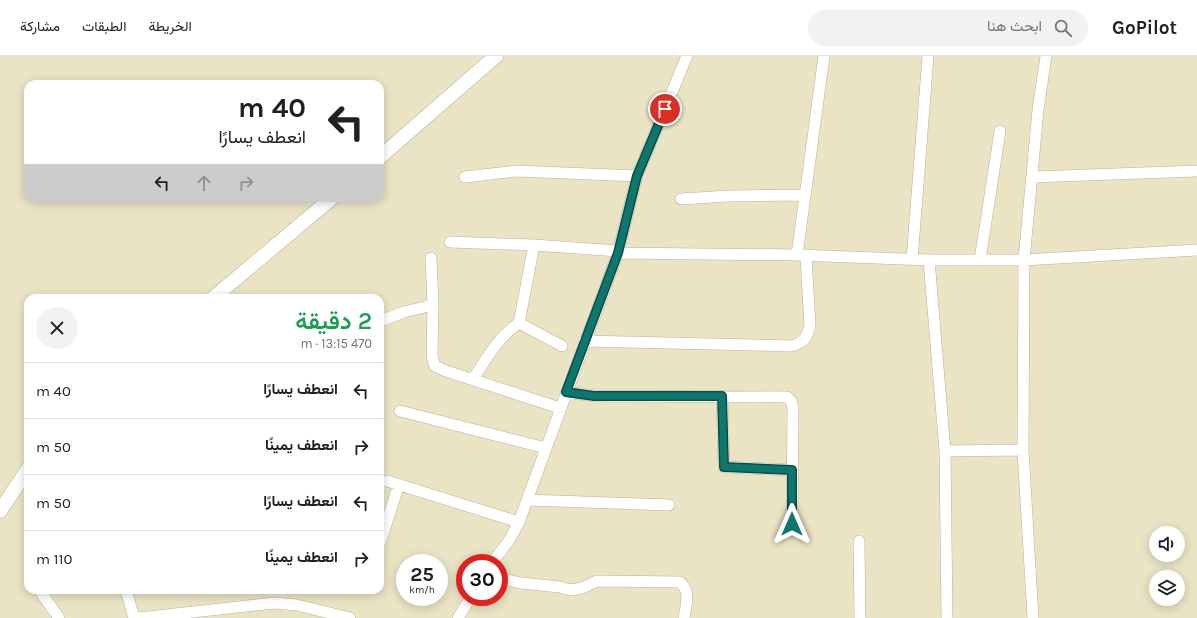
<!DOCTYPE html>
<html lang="ar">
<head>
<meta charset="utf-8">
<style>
	body { margin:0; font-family:Karla,Vazirmatn,sans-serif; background:#f2f2f2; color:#202124; direction:rtl; height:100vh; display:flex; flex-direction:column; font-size:15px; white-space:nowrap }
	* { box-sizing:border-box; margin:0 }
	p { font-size:13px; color:#757577 }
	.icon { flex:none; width:22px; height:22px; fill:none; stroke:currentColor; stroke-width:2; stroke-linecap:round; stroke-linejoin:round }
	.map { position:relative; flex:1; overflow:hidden; direction:ltr }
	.panel { position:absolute; left:24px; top:238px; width:360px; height:300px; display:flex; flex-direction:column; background:#fff; border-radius:12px; box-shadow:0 2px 10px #0003; direction:rtl }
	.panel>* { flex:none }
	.top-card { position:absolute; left:24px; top:24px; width:360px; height:122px; border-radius:12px; box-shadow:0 2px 10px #0003; direction:rtl; background:#fff; color:#202124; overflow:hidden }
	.fabs { position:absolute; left:1149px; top:470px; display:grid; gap:8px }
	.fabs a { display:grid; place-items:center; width:36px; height:36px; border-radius:50%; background:#fff; box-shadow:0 2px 10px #0003; font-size:20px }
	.speed { position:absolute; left:396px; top:498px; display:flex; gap:8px; font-size:20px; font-weight:700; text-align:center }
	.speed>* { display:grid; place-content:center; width:52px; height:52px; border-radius:50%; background:#fff; box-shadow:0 2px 10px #0003; line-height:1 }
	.speed small { font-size:10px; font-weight:400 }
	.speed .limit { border:6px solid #d22; background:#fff; color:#111 }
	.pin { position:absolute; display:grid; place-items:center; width:34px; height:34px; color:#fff; margin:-17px; border:2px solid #fff; border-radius:50%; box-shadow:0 1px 4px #0007 }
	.me { position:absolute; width:44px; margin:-22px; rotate:0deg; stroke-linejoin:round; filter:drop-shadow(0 0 3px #0008) }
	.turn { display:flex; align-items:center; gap:14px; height:84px; padding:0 12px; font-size:18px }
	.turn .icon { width:52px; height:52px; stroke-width:2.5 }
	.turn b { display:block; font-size:28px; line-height:34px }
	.lanes { display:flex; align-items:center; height:38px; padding:0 12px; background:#0003; justify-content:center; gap:20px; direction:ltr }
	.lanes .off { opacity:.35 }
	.round { display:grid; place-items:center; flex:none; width:42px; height:42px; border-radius:21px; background:#f2f2f2 }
	.headline { display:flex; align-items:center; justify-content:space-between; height:68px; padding:0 12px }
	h1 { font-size:24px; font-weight:600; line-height:30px; color:#1e9e55 }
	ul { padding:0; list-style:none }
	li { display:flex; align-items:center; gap:12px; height:56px; padding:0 12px; border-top:1px solid #e0e0e0 }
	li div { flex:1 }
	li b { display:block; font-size:15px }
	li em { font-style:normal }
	header { display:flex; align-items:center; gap:24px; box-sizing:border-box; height:56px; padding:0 20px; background:#fff; border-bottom:1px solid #e0e0e0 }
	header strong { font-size:19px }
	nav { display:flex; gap:22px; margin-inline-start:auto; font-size:14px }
	.search { width:280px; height:36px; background:#f2f2f2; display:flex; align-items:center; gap:10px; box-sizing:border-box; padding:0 14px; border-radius:22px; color:#757577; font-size:15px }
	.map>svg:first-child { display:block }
</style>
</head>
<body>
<header>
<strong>GoPilot</strong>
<div class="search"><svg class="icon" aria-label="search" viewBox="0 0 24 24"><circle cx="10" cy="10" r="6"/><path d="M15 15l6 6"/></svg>ابحث هنا</div>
<nav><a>الخريطة</a><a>الطبقات</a><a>مشاركة</a></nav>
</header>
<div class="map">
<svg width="1197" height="562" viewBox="0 0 1197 562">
	<rect width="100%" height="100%" fill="#eae4c5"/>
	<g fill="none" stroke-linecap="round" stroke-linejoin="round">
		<g stroke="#b8b294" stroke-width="12">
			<path id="minor" d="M 465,121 L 517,115 L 637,120
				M 1032,121 L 1197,115
				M 681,143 L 729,140 L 804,139
				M 450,186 L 534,189
				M 618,197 L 797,199 L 929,204 L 1024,204 L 1197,194
				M 797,199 L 824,0
				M 431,202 L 433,249
				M 912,204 L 928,0
				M 929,204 L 945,395 L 1023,394
				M 980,204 L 1000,75
				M 380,265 L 404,256 L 433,249 L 432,301 L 435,310 L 446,315 L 560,352
				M 519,267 L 562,290
				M 584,285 L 792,290 C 804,286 807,282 810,269 L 806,201
				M 473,323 C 487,302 498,281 519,267 L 534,189 L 618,195
				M 566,336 L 595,340 L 787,341 L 791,345 L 793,351 L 792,468
				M 722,340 L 724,411 L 792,414
				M 400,355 L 546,392
				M 945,395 L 947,562
				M 387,425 L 519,466
				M 527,444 L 669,449
				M 859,485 L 860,562
				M 380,487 L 399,428
				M 492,507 L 510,483 L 519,466 L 618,197 L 637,120 L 687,0
				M 499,522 L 521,527 L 560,531 L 571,534 L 582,532 L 597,525 L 680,526 C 691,536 686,548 684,562
				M 126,534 L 134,562
				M 40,535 L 59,562
				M 139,562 L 274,547 L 297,549 L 350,562
				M 458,562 L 471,541
				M 1033,562 L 1023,394 L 1024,204 L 1038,54 L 1046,0"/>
		</g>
		<g stroke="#b8b294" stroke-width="15">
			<path id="tertiary" d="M 380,101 L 496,0
				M 213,242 L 332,142
				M 0,455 L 28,413"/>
		</g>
		<use href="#minor" stroke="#fff" stroke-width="11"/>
		<use href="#tertiary" stroke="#fff" stroke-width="14"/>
	</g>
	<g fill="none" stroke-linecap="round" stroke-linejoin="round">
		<g stroke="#0a4d48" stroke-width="10">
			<path id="route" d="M 665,53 L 637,120 L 618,197 L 566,336 L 594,340 L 722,340 L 724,411 L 792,414 L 792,468"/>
		</g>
		<use href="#route" stroke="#0f766e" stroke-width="7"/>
	</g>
</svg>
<div class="fabs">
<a><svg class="icon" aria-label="sound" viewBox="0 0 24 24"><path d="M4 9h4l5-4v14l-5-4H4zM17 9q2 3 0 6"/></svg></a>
<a><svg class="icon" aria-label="layers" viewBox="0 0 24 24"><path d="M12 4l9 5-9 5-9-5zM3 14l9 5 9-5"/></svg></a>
</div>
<div class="speed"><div>25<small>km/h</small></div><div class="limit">30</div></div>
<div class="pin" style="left:665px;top:53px;background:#d93025"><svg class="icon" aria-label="arrive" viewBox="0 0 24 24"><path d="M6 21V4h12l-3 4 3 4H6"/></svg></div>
<svg class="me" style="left:792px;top:468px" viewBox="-20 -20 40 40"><path d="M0-17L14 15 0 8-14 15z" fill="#0f766e" stroke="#fff" stroke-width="4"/></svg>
<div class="top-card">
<div class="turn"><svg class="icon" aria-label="left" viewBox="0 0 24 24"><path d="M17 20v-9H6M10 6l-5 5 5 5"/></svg><div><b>40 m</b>انعطف يسارًا</div></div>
<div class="lanes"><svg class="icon" aria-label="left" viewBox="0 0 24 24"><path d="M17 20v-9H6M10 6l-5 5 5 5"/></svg><svg class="icon off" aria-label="ahead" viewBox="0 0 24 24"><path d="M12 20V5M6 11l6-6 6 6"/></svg><svg class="icon off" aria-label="right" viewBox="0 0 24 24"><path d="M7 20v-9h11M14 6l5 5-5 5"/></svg></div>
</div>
<section class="panel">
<div class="headline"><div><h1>2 دقيقة</h1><p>470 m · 13:15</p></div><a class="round"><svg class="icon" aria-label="close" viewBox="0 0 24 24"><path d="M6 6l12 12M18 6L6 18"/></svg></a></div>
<ul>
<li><svg class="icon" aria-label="left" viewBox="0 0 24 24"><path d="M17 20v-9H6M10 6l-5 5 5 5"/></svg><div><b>انعطف يسارًا</b></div><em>40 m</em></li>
<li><svg class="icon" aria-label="right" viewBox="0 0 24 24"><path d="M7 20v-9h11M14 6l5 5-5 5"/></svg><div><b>انعطف يمينًا</b></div><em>50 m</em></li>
<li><svg class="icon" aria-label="left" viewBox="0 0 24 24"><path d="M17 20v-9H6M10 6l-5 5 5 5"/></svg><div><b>انعطف يسارًا</b></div><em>50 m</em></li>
<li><svg class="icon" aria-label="right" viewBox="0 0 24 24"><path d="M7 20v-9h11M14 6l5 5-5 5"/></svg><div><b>انعطف يمينًا</b></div><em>110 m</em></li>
</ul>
</section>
</div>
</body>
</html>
